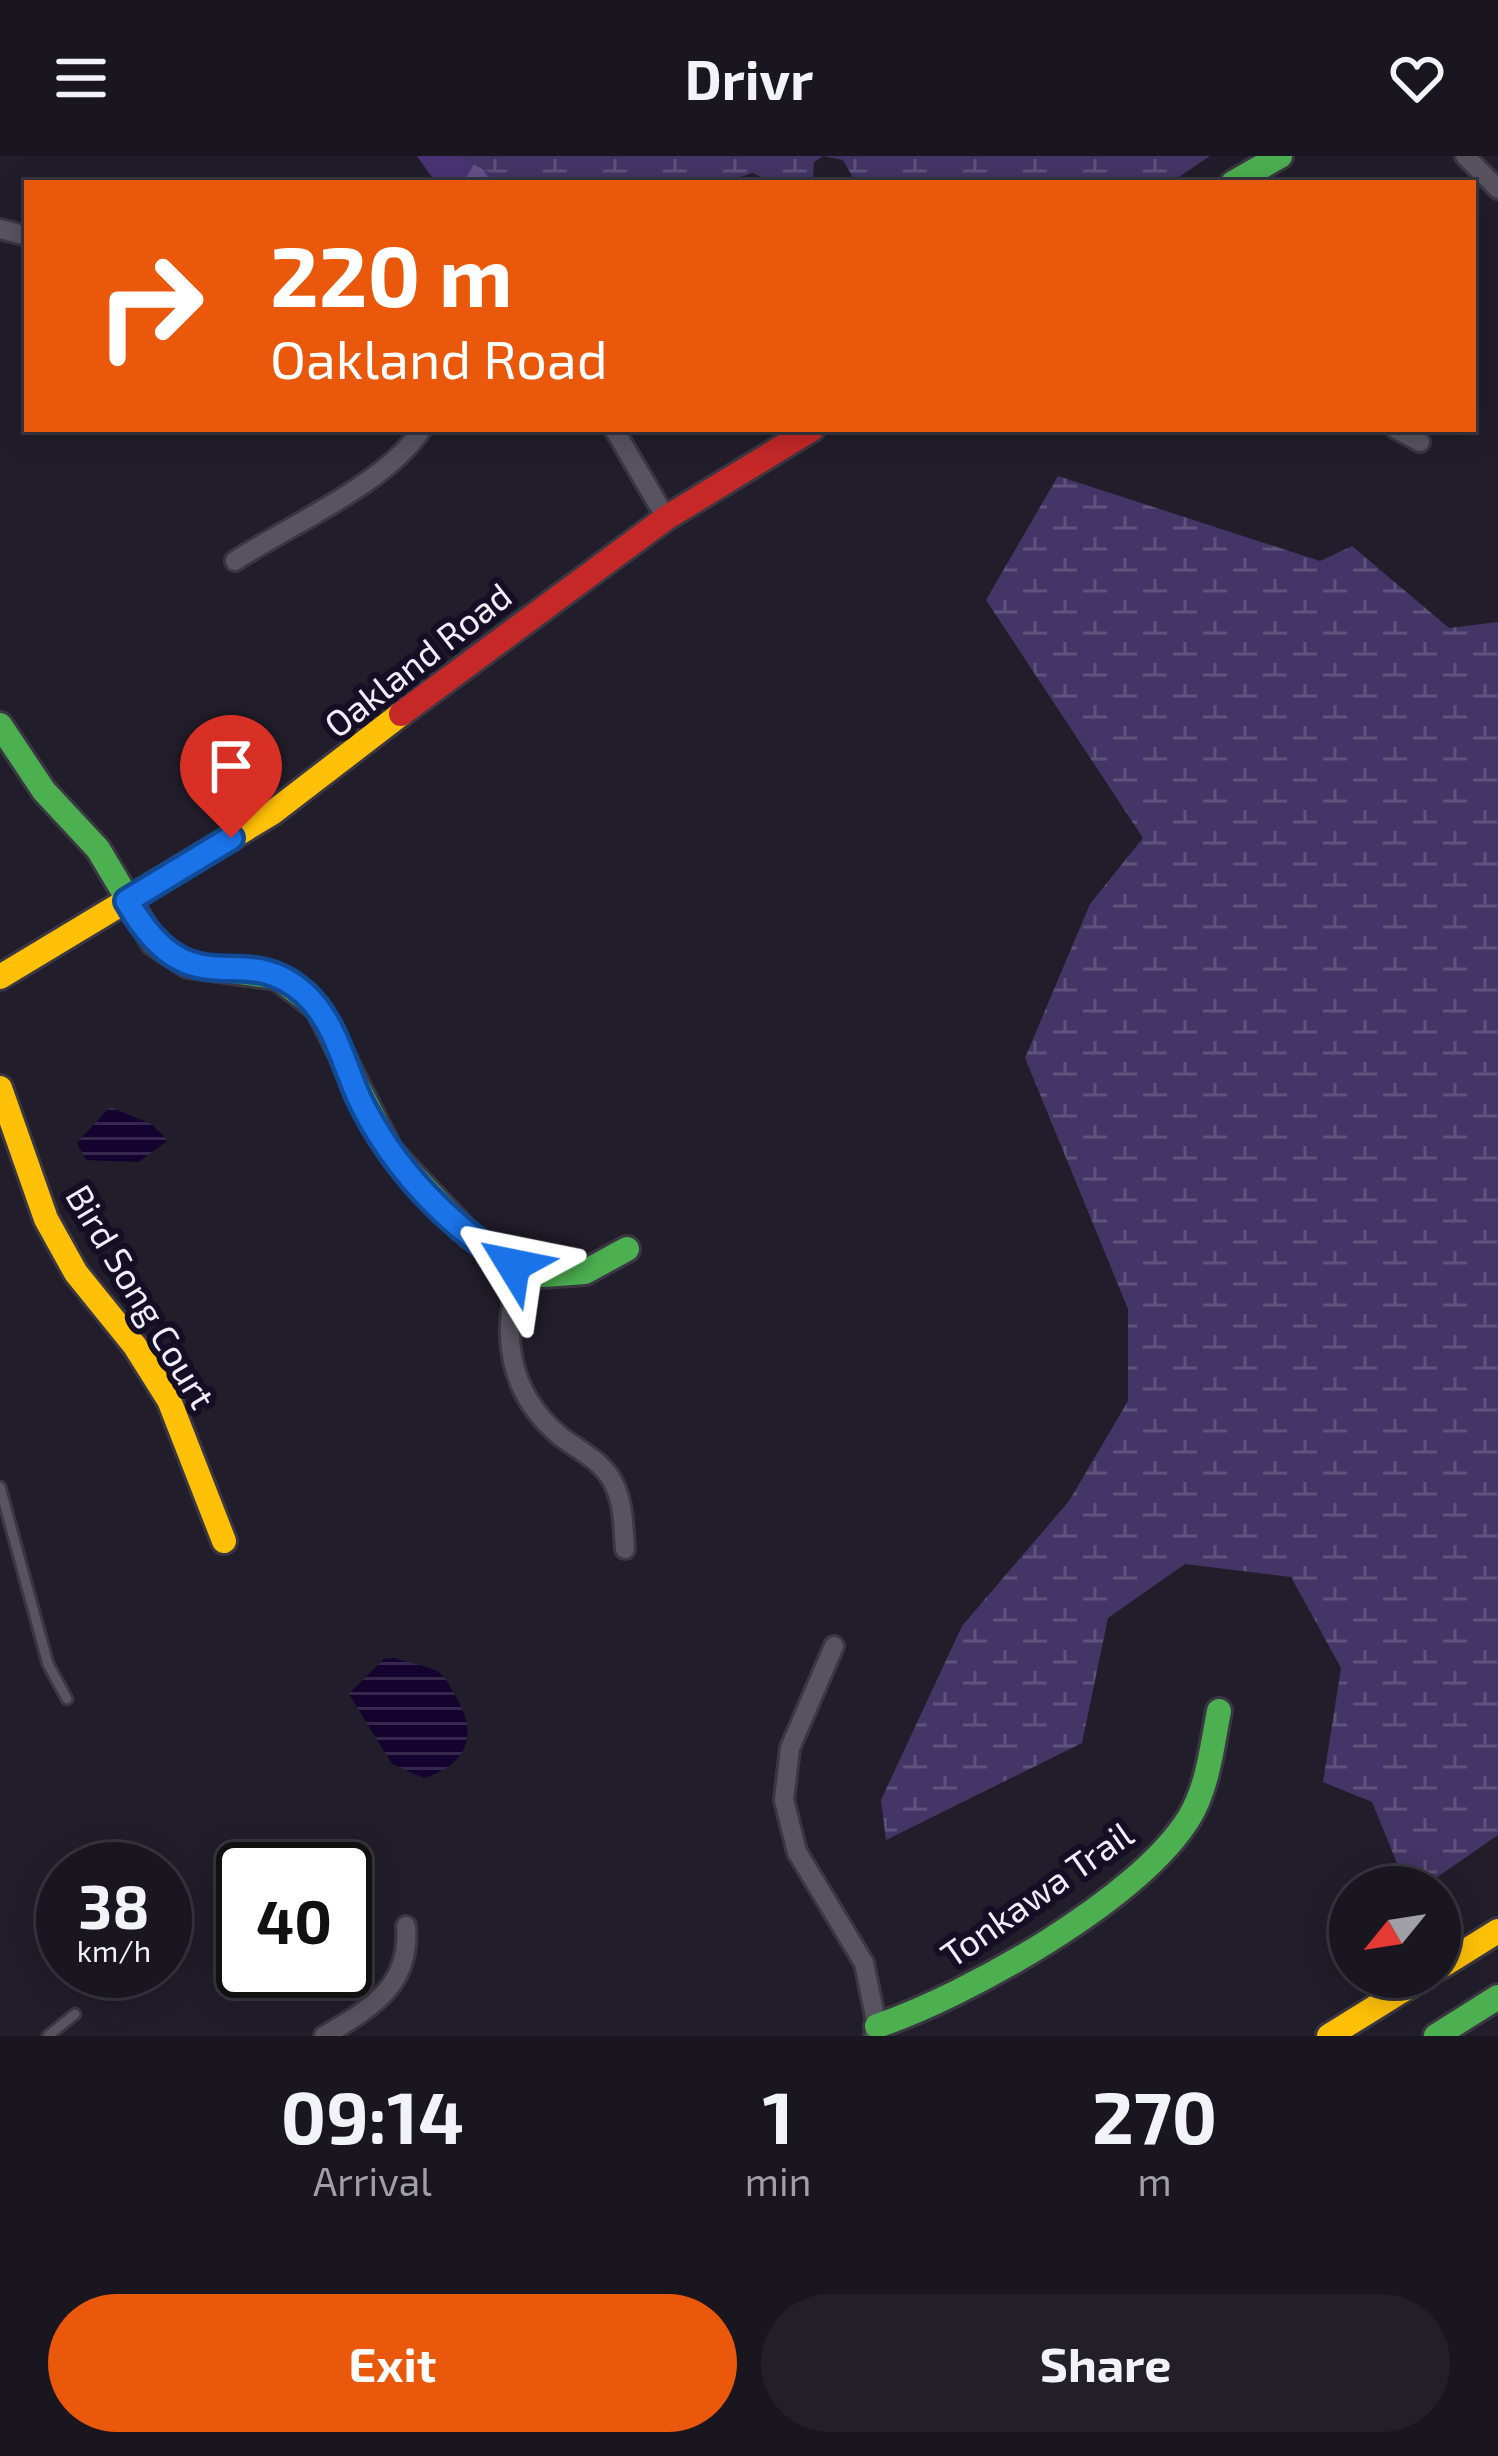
<!DOCTYPE html>
<html lang="en">
<head>
<meta charset="utf-8">
<style>
	body { margin:0; font-family:"Exo 2",sans-serif; background:#221f29; color:#f1f3f6; height:100vh; display:flex; flex-direction:column; font-size:45px; white-space:nowrap }
	* { box-sizing:border-box; margin:0 }
	p { font-size:39px; color:#9f9fa5 }
	.icon { flex:none; width:66px; height:66px; fill:none; stroke:currentColor; stroke-width:2; stroke-linecap:round; stroke-linejoin:round }
	.map { position:relative; height:1880px; overflow:hidden }
	.details { display:flex; flex-direction:column; background:#191620; flex:1 }
	.details>* { flex:none }
	.top-card { position:absolute; left:24px; top:24px; width:1452px; height:252px; border-radius:0px; box-shadow:0 6px 30px #0003,0 0 0 3px #37353e; background:#ea580c; color:#fff; overflow:hidden }
	.needle { width:78px; rotate:240deg }
	.tools { position:absolute; left:1329px; top:1710px; display:grid; gap:24px }
	.tools a { display:grid; place-items:center; width:132px; height:132px; border-radius:50%; background:#191620; box-shadow:0 6px 30px #0003,0 0 0 3px #37353e; font-size:60px }
	.speed { position:absolute; left:36px; top:1686px; display:flex; gap:24px; font-size:60px; font-weight:700; text-align:center }
	.speed>* { display:grid; place-content:center; width:156px; height:156px; border-radius:50%; background:#191620; box-shadow:0 6px 30px #0003,0 0 0 3px #37353e; line-height:1 }
	.speed small { font-size:30px; font-weight:400 }
	.speed .limit { border:6px solid #111; border-radius:18px; background:#fff; color:#111 }
	.pin { position:absolute; display:grid; place-items:center; width:102px; height:102px; color:#fff; margin:-123px -51px; border-radius:50% 50% 50% 0; rotate:-45deg; box-shadow:0 0 12px #0007 }
	.pin .icon { rotate:45deg }
	.me { position:absolute; width:132px; margin:-66px; rotate:305deg; stroke-linejoin:round; filter:drop-shadow(0 0 9px #0008) }
	.turn { display:flex; align-items:center; gap:42px; height:252px; padding:0 48px; font-size:54px }
	.turn .icon { width:156px; height:156px; stroke-width:2.5 }
	.turn b { display:block; font-size:84px; line-height:102px }
	.eta { display:flex; justify-content:space-evenly; align-items:center; height:204px; text-align:center }
	.eta b { font-size:72px; font-weight:700; line-height:84px }
	.button { display:flex; gap:24px; margin-top:auto; padding:24px 48px }
	.button a { flex:1; height:138px; border-radius:72px; background:#ea580c; color:#fff; font-size:48px; font-weight:700; line-height:138px; text-align:center }
	.button a+a { background:#221f29; color:#f1f3f6 }
	header { display:flex; justify-content:space-between; align-items:center; height:156px; padding:0 48px; background:#191620; font-size:54px; font-weight:700 }
	.map>svg:first-child { display:block }
</style>
</head>
<body>
<header><svg class="icon" aria-label="menu" viewBox="0 0 24 24"><path d="M4 6h16M4 12h16M4 18h16"/></svg>Drivr<svg class="icon" aria-label="heart" viewBox="0 0 24 24"><path d="M12 20l-8-8c-3-5 5-10 8-4 3-6 11-1 8 4z"/></svg></header>
<div class="map">
<svg width="1498" height="1880" viewBox="0 0 1498 1880">
	<defs>
		<pattern id="forest-firs" width="22" height="20" patternUnits="userSpaceOnUse" patternTransform="scale(3)"><rect width="22" height="20" fill="#493474"/><path d="M5 1l3.5 6h-7zM16 11l3.5 6h-7z" fill="#645289"/></pattern>
		<pattern id="wetland-marsh" width="20" height="14" patternUnits="userSpaceOnUse" patternTransform="scale(3)"><rect width="20" height="14" fill="#433565"/><path d="M1 5h8M5 5V1M11 12h8M15 12V8" fill="none" stroke="#5e537c"/></pattern>
		<pattern id="water-rules" width="6" height="5" patternUnits="userSpaceOnUse" patternTransform="scale(3)"><rect width="6" height="5" fill="#13032e"/><path d="M0 2.5h6" fill="none" stroke="#36284d"/></pattern>
	</defs>
	<rect width="100%" height="100%" fill="#211d2a"/>
	<path fill="url(#forest-firs)" d="M 417,0 L 459,0 L 509,27 L 436,27 Z"/>
	<path fill="url(#wetland-marsh)" d="M 459,0 L 823,0 L 814,6 L 813,27 L 771,27 L 753,17 L 740,21 L 741,27 L 509,27 Z
		M 823,0 L 1210,0 L 1170,27 L 856,27 L 843,4 Z
		M 1058,320 L 1320,405 L 1352,390 L 1449,472 L 1498,466 L 1498,1679 L 1423,1731 L 1399,1731 L 1399,1712 L 1372,1646 L 1323,1626 L 1341,1512 L 1291,1421 L 1185,1408 L 1108,1462 L 1082,1587 L 886,1684 L 881,1644 L 962,1470 L 1069,1345 L 1128,1245 L 1128,1153 L 1025,902 L 1090,748 L 1143,682 L 986,444 Z"/>
	<path fill="url(#water-rules)" d="M 110,951 L 151,968 L 168,984 L 139,1006 L 86,1004 L 77,987 Z
		M 395,1502 C 408,1507 431,1510 441,1518 C 447,1523 453,1536 457,1543 C 480,1580 464,1610 424,1622 L 392,1608 L 349,1538 L 384,1503 Z"/>
	<g fill="none" stroke-linecap="round" stroke-linejoin="round">
		<g stroke="#3b3742" stroke-width="15">
			<path id="lane" d="M 0,1331 L 48,1508 L 67,1543
				M 48,1880 L 75,1858"/>
		</g>
		<g stroke="#3b3742" stroke-width="24">
			<path id="street" d="M 1465,0 L 1498,33
				M 0,73 L 27,80
				M 614,273 L 666,362
				M 1396,273 L 1420,286
				M 235,405 C 291,368 386,328 422,273
				M 523,1112 C 498,1174 508,1237 560,1280 C 577,1293 598,1303 610,1321 C 624,1343 623,1369 625,1393
				M 834,1490 L 790,1592 L 784,1644 L 797,1696 L 864,1807 L 877,1870 L 874,1879
				M 324,1880 C 371,1852 411,1830 406,1770"/>
		</g>
		<g stroke="#3b3742" stroke-width="30">
			<path id="fast" d="M 1233,27 L 1280,0
				M 0,569 L 44,635 L 98,693 L 154,787 L 188,809 L 277,821 L 318,852 L 390,995 L 470,1080 L 513,1109 L 543,1119 L 585,1116 L 627,1093
				M 877,1870 C 968,1839 1138,1744 1189,1662 C 1208,1631 1212,1590 1219,1555
				M 1436,1880 L 1498,1841"/>
		</g>
		<g stroke="#3b3742" stroke-width="30">
			<path id="slow" d="M 0,821 L 272,657 L 401,558
				M 0,932 L 46,1063 L 76,1117 L 135,1190 L 169,1244 L 224,1385
				M 1440,1811 L 1498,1775
				M 1329,1880 L 1424,1821"/>
		</g>
		<g stroke="#3b3742" stroke-width="30">
			<path id="jam" d="M 401,558 L 666,362 L 812,273"/>
		</g>
		<use href="#lane" stroke="#575460" stroke-width="9"/>
		<use href="#street" stroke="#575460" stroke-width="18"/>
		<use href="#fast" stroke="#4caf50" stroke-width="24"/>
		<use href="#slow" stroke="#ffc107" stroke-width="24"/>
		<use href="#jam" stroke="#c62828" stroke-width="24"/>
	</g>
	<g fill="none" stroke-linecap="round" stroke-linejoin="round">
		<g stroke="#114b97" stroke-width="30">
			<path id="route" d="M 231,682 L 127,745 C 192,858 240,780 304,837 C 334,864 343,906 359,942 C 392,1011 448,1070 513,1109"/>
		</g>
		<use href="#route" stroke="#1a73e8" stroke-width="21"/>
	</g>
	<g text-anchor="middle" dominant-baseline="central" stroke-width="12" stroke-linejoin="round" paint-order="stroke">
		<g font-size="36" fill="#f0edfd" stroke="#150f25">
			<text transform="translate(417 503) rotate(-38)">Oakland Road</text>
			<text transform="translate(142 1140) rotate(59)">Bird Song Court</text>
			<text transform="translate(1036 1737) rotate(-35)">Tonkawa Trail</text>
		</g>
	</g>
</svg>
<div class="tools">
<a><svg class="needle" viewBox="-14 -14 28 28"><path d="M0-13l5 13h-10z" fill="#e53935"/><path d="M0 13l5-13h-10z" fill="#9f9fa5"/></svg></a>
</div>
<div class="speed"><div>38<small>km/h</small></div><div class="limit">40</div></div>
<div class="pin" style="left:231px;top:682px;background:#d93025"><svg class="icon" aria-label="arrive" viewBox="0 0 24 24"><path d="M6 21V4h12l-3 4 3 4H6"/></svg></div>
<svg class="me" style="left:513px;top:1109px" viewBox="-20 -20 40 40"><path d="M0-17L14 15 0 8-14 15z" fill="#1a73e8" stroke="#fff" stroke-width="4"/></svg>
<div class="top-card">
<div class="turn"><svg class="icon" aria-label="right" viewBox="0 0 24 24"><path d="M7 20v-9h11M14 6l5 5-5 5"/></svg><div><b>220 m</b>Oakland Road</div></div>
</div>
</div>
<section class="details">
<div class="eta">
<div><b>09:14</b><p>Arrival</p></div>
<div><b>1</b><p>min</p></div>
<div><b>270</b><p>m</p></div>
</div>
<div class="button"><a>Exit</a><a>Share</a></div>
</section>
</body>
</html>
